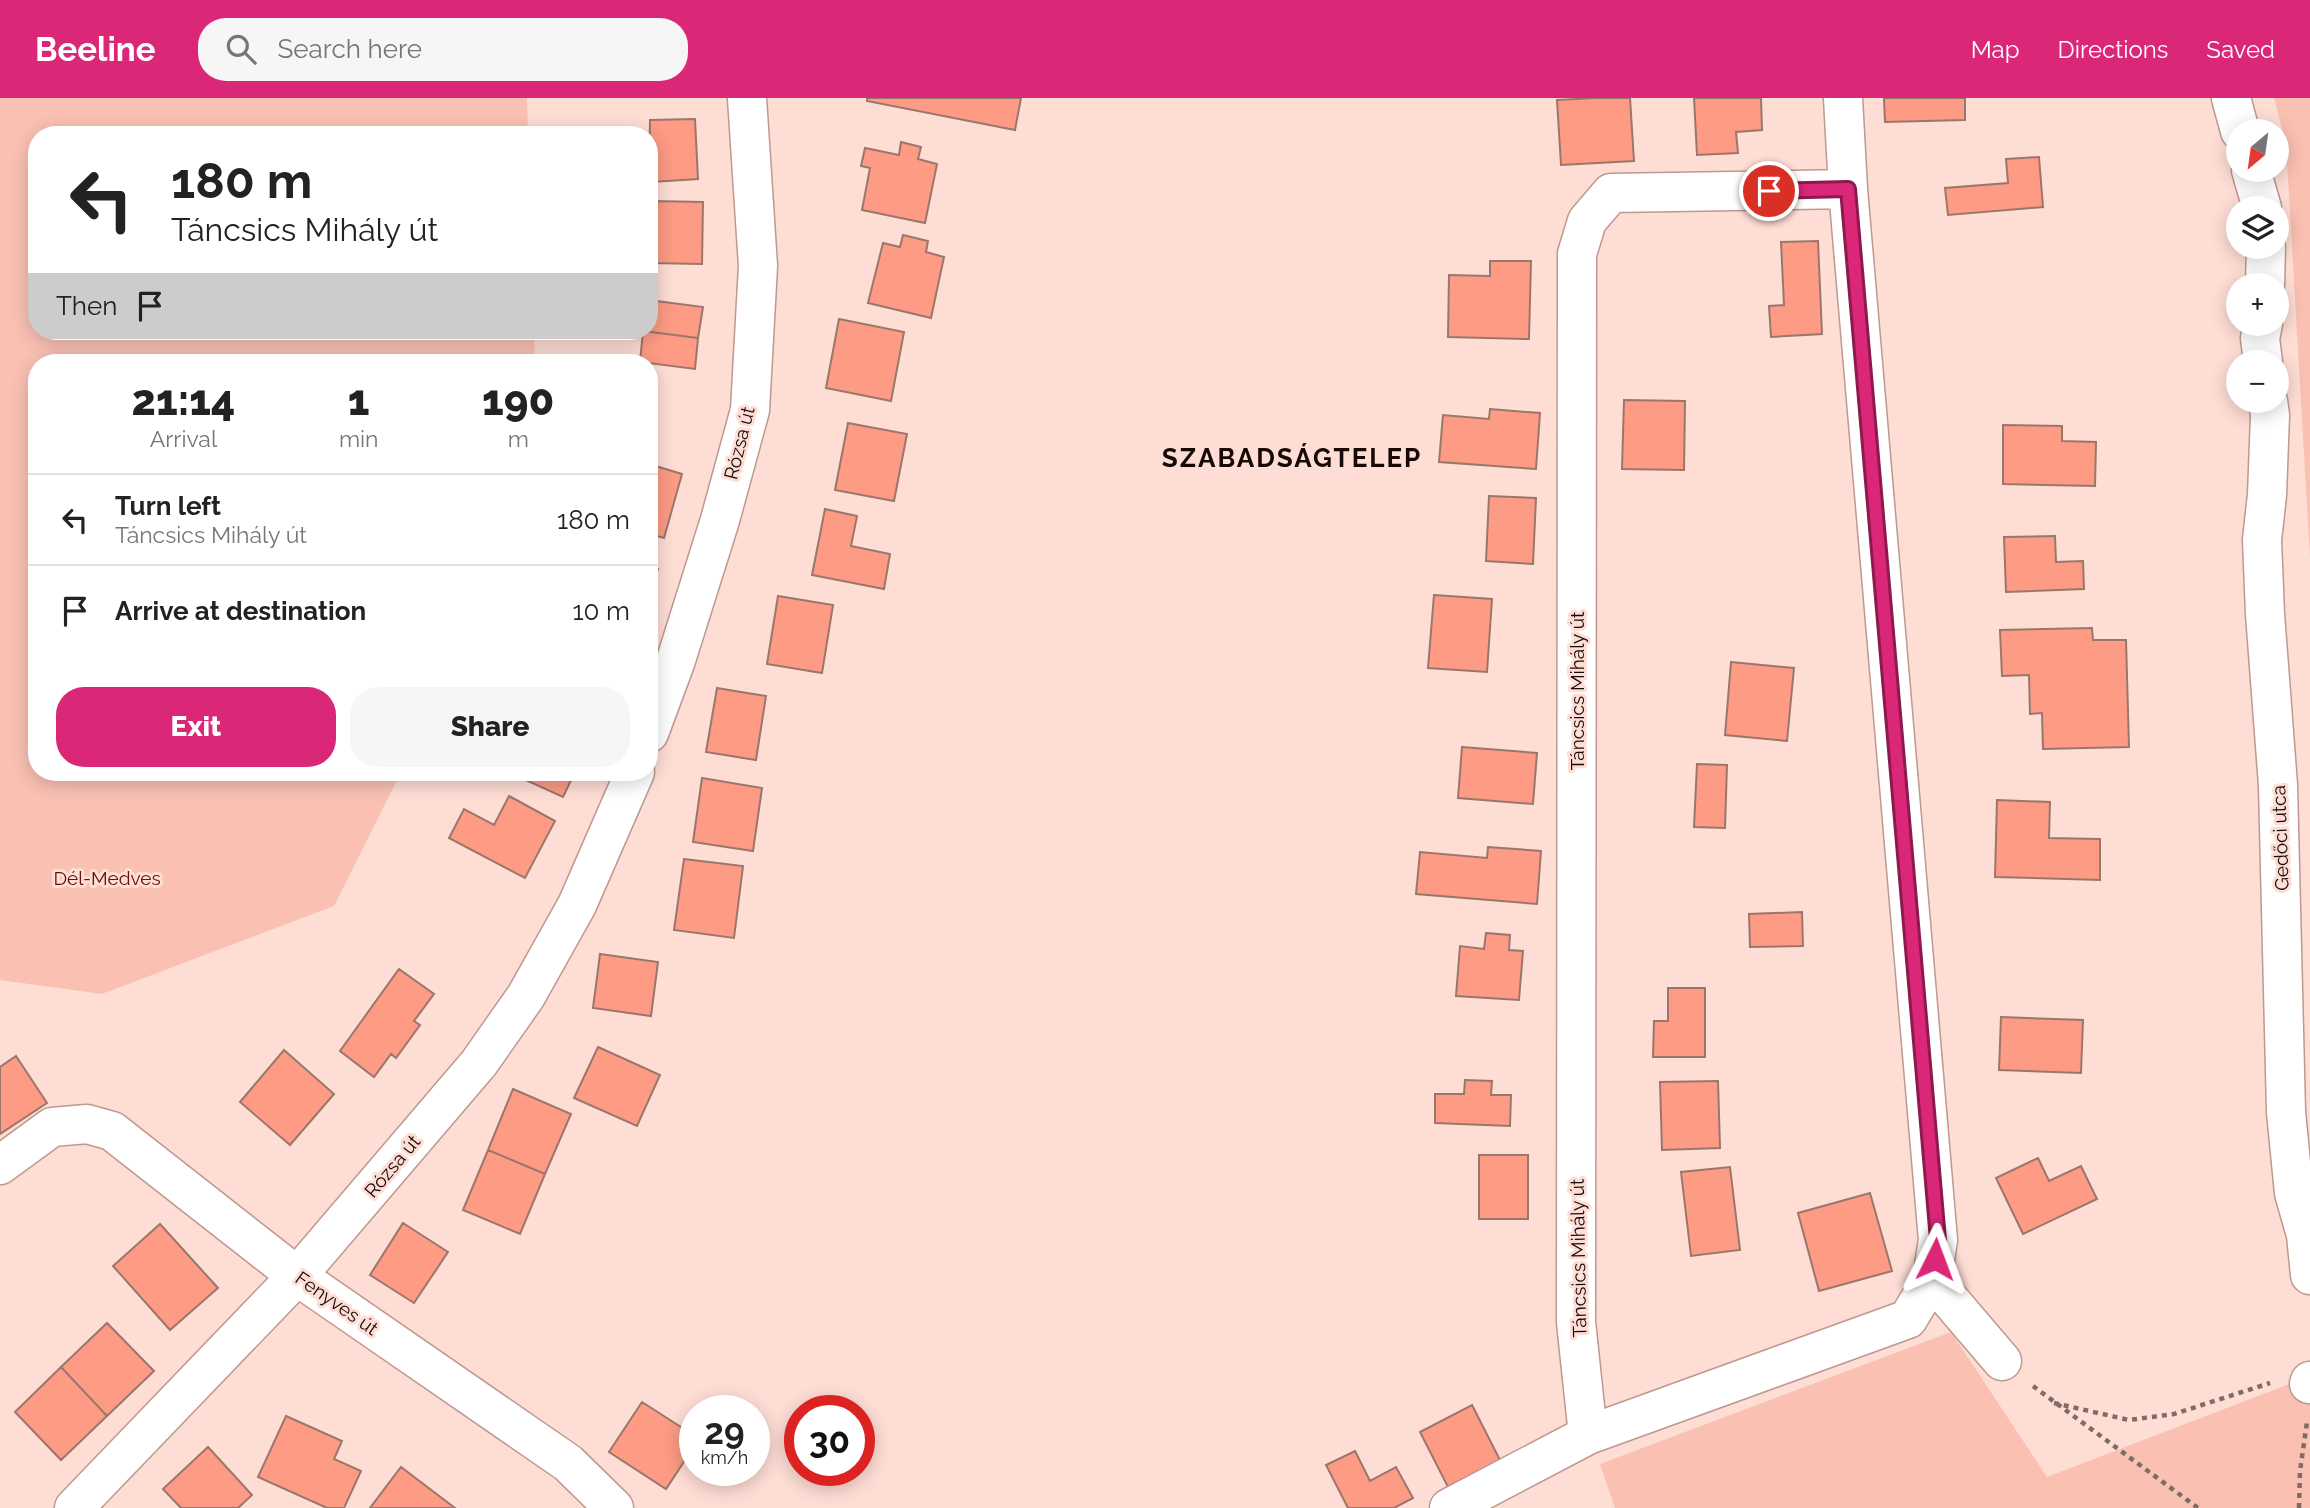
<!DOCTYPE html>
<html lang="en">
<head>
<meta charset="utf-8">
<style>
	body { margin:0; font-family:Raleway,sans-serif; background:#f6f6f6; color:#222; height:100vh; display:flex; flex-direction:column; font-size:26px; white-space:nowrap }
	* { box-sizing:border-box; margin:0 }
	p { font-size:23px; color:#767676 }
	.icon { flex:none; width:38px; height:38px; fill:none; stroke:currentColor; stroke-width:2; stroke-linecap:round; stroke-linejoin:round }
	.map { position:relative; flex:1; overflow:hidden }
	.sheet { position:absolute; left:28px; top:256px; width:630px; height:427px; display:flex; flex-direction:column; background:#fff; border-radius:28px; box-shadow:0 4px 18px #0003 }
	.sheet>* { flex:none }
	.top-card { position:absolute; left:28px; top:28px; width:630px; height:214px; border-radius:28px; box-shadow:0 4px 18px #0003; background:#fff; color:#222; overflow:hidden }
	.needle { width:46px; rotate:209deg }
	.buttons { position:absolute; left:2226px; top:21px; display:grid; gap:14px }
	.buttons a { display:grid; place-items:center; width:63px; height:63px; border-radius:50%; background:#fff; box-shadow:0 4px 18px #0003; font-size:35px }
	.speed { position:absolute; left:679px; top:1297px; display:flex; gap:14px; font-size:35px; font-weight:700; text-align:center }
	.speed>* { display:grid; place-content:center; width:91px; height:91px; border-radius:50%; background:#fff; box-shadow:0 4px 18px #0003; line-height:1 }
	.speed small { font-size:18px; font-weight:400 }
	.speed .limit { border:10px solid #d22; background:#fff; color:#111 }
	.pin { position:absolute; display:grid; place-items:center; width:60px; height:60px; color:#fff; margin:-30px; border:4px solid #fff; border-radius:50%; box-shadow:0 2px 7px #0007 }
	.me { position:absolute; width:77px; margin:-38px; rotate:3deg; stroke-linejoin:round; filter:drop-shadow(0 0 5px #0008) }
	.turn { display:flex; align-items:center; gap:24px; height:147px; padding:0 28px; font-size:32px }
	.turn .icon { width:91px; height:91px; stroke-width:2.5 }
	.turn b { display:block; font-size:49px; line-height:60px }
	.then { display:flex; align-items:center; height:66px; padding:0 28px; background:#0003; gap:14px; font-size:26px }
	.eta { display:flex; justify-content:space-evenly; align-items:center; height:119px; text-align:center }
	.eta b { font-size:42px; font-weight:800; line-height:49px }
	.cta { display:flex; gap:14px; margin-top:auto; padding:14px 28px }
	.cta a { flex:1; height:80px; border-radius:28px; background:#db2777; color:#fff; font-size:28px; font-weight:800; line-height:80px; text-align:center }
	.cta a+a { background:#f6f6f6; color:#222 }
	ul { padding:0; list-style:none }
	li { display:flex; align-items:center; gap:21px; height:91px; padding:0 28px; border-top:2px solid #e0e0e0 }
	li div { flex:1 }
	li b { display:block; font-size:26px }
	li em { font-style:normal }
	header { display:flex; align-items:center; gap:42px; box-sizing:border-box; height:98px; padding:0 35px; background:#db2777; color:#fff }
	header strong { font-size:33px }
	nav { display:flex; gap:38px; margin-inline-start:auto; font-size:24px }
	.search { width:490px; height:63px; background:#f6f6f6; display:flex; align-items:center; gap:18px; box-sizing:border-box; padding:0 24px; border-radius:28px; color:#767676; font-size:26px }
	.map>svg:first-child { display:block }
</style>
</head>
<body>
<header>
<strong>Beeline</strong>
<div class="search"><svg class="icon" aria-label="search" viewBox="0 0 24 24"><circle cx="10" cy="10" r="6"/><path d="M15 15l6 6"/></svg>Search here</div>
<nav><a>Map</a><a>Directions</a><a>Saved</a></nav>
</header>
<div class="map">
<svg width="2310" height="1410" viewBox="0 0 2310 1410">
	<rect width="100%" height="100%" fill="#feddd5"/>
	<path fill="#fac1b3" d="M 0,0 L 527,0 L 528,37 L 37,37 L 37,233 L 534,233 L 535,264 L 37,264 L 37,674 L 401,674 L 334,808 L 102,896 L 0,882 Z
		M 2274,0 L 2310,0 L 2310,459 L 2286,46 Z
		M 1951,1234 L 2047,1379 L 2310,1278 L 2310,1410 L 1615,1410 L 1600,1366 Z"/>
	<path fill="#fd9b84" stroke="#9b766d" stroke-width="2" d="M 867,0 L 1021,0 L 1015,32 L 867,3 Z
		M 1595,0 L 1630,0 L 1634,63 L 1561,67 L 1557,2 Z
		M 1694,0 L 1761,0 L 1762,32 L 1736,34 L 1738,55 L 1697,57 Z
		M 1884,0 L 1965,0 L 1965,22 L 1885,24 Z
		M 695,21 L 698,81 L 652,84 L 651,72 L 649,72 L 650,22 Z
		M 901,44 L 921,49 L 918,61 L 937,66 L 925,125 L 862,112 L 870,70 L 861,68 L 865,50 L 899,57 Z
		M 2039,59 L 2043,109 L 1948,117 L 1945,90 L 2008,85 L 2006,61 Z
		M 652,103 L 703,104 L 702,166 L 649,165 Z
		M 903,137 L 928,143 L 926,154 L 944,159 L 931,220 L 868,205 L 883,145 L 900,149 Z
		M 1818,143 L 1822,236 L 1771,239 L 1769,208 L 1784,207 L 1781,144 Z
		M 1490,163 L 1531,163 L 1529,241 L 1448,239 L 1449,177 L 1490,178 Z
		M 649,202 L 703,209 L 698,240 L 643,233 L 649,233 Z
		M 839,221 L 904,234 L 891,303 L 826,290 Z
		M 643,233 L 698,240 L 695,271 L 640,264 Z
		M 1624,302 L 1685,303 L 1684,372 L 1622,371 Z
		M 1490,311 L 1540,315 L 1536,371 L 1439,364 L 1443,317 L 1489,321 Z
		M 848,325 L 907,336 L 894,403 L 835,392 Z
		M 2003,327 L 2062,328 L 2062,343 L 2096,344 L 2095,388 L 2003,386 Z
		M 649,366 L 682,376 L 664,440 L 649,436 Z
		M 1489,398 L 1536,400 L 1533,466 L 1486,463 Z
		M 825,411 L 857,418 L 851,448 L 890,456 L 884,491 L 812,477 Z
		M 2055,438 L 2056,464 L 2083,463 L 2084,491 L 2006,494 L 2004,439 Z
		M 649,468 L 658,471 L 649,498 Z
		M 1434,497 L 1492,501 L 1487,574 L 1428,570 Z
		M 778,498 L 833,507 L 822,575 L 767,566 Z
		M 2092,530 L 2093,542 L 2126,542 L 2129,649 L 2043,651 L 2042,615 L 2030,616 L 2029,577 L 2002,578 L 2000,532 Z
		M 1731,564 L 1794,570 L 1787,643 L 1725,637 Z
		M 717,590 L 766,598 L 756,662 L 706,654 Z
		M 1462,649 L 1537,655 L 1533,706 L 1458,700 Z
		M 1697,666 L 1727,667 L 1725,730 L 1694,729 Z
		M 508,674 L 575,674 L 563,699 Z
		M 702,680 L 762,690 L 753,753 L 693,744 Z
		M 509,698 L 555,723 L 525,780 L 449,740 L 464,711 L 494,727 Z
		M 1997,702 L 2050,704 L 2049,740 L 2100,741 L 2100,782 L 1995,779 Z
		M 1488,749 L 1541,753 L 1537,806 L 1416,796 L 1420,754 L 1487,760 Z
		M 684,761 L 743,768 L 734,840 L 674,832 Z
		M 1802,814 L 1803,848 L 1750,849 L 1749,816 Z
		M 1486,835 L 1510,837 L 1509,852 L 1523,853 L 1519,902 L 1456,898 L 1460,848 L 1484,851 Z
		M 600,856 L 658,864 L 651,918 L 593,910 Z
		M 399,871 L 434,896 L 414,923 L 420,927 L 396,960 L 391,956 L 374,979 L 340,953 Z
		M 1668,890 L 1705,890 L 1705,959 L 1653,959 L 1654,923 L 1668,923 Z
		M 2001,919 L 2083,922 L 2081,975 L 1999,972 Z
		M 598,949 L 660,977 L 637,1028 L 574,1000 Z
		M 284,952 L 334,996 L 290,1047 L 240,1004 Z
		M 16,958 L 47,1005 L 0,1036 L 0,969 Z
		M 1465,982 L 1492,983 L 1491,997 L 1511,997 L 1510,1028 L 1435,1025 L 1435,996 L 1464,996 Z
		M 1718,983 L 1720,1050 L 1662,1052 L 1660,984 Z
		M 513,991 L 571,1016 L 545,1076 L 488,1052 Z
		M 488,1052 L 545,1076 L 520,1136 L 463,1112 Z
		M 1479,1057 L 1528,1057 L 1528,1121 L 1479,1121 Z
		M 2038,1060 L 2049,1083 L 2081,1068 L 2097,1101 L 2023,1136 L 1996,1080 Z
		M 1730,1069 L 1740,1152 L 1691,1158 L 1681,1074 Z
		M 1870,1095 L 1892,1173 L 1819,1193 L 1798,1115 Z
		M 403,1125 L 448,1154 L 414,1205 L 370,1177 Z
		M 160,1126 L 218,1190 L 170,1232 L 113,1168 Z
		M 107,1225 L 154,1273 L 107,1318 L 61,1269 Z
		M 61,1269 L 107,1318 L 61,1362 L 15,1314 Z
		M 642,1304 L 695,1338 L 695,1347 L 666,1391 L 609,1354 Z
		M 1472,1307 L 1502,1366 L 1450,1393 L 1420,1334 Z
		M 286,1318 L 342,1343 L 334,1361 L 361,1373 L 344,1410 L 327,1410 L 258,1379 Z
		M 208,1349 L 252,1397 L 238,1410 L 181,1410 L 163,1391 Z
		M 1355,1353 L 1370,1383 L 1396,1369 L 1413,1400 L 1394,1410 L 1348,1410 L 1326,1367 Z
		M 401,1369 L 455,1410 L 370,1410 Z"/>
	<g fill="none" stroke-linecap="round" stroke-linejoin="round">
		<g stroke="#bf988f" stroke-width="41">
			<path id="minor" d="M 2231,0 L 2240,33
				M 2251,72 L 2262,110
				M 2265,187 L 2266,149
				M 2263,226 L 2260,240 L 2263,264
				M 2268,303 L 2270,317 L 2267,397 L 2262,442 L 2265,516 L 2278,687 L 2286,1014 L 2294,1095 L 2306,1137 L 2310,1177
				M 649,635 L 675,565 L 720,422 L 750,312 L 758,168 L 747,0
				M 0,1067 L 52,1029 L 87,1026 L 112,1033 L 297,1178 L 568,1365 L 614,1410
				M 1932,1181 L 2002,1263
				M 2309,1286 L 2310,1283
				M 1588,1337 L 1576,1224 L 1577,156 L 1587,123 L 1611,95 L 1848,91
				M 74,1410 L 297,1178 L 479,965 L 526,898 L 577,807 L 635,674
				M 1449,1410 L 1588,1337 L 1908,1221 L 1932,1181 L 1938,1142 L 1848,91 L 1843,0"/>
		</g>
		<path stroke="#816b65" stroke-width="4.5" stroke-dasharray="5 5" stroke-linecap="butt" d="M 2033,1288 L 2198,1410
			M 2054,1305 L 2129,1322 L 2174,1316 L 2270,1285
			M 2299,1410 L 2300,1373 L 2307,1324"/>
		<use href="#minor" stroke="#fff" stroke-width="38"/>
	</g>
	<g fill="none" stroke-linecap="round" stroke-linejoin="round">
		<g stroke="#8e194d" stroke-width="18">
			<path id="route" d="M 1769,93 L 1848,91 L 1938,1142 L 1935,1161"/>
		</g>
		<use href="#route" stroke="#db2777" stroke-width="12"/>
	</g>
	<g text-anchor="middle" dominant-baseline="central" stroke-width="6" stroke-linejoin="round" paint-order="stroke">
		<g font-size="19" fill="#160906" stroke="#feddd5">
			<text transform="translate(739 345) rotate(-76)">Rózsa út</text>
			<text transform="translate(1577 593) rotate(-90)">Táncsics Mihály út</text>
			<text transform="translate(2280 740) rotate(-92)">Gedőci utca</text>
			<text transform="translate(392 1068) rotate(-50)">Rózsa út</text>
			<text transform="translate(1578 1160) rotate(-91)">Táncsics Mihály út</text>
			<text transform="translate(337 1205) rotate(35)">Fenyves út</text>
		</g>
		<g font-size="19" fill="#671100" stroke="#feddd5">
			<text x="107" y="780">Dél-Medves</text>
		</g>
		<g font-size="26" font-weight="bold" letter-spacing="2" fill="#160906" stroke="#feddd5">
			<text x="1292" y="360">SZABADSÁGTELEP</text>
		</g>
	</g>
</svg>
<div class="buttons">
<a><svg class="needle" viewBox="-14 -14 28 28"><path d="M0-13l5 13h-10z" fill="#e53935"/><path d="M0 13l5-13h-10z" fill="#767676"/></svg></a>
<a><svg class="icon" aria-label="layers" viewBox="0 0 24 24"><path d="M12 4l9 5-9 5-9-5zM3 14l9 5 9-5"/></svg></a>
<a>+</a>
<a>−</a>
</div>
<div class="speed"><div>29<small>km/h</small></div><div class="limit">30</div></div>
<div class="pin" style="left:1769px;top:93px;background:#d93025"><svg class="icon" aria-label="arrive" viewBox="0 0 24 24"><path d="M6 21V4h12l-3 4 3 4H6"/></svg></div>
<svg class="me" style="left:1935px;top:1161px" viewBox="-20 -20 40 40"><path d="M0-17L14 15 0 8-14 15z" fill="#db2777" stroke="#fff" stroke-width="4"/></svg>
<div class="top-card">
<div class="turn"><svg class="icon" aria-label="left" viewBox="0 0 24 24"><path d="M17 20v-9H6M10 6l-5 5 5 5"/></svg><div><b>180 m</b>Táncsics Mihály út</div></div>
<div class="then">Then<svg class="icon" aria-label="arrive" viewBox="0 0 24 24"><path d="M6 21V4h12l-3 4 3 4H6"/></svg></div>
</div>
<section class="sheet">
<div class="eta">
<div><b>21:14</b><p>Arrival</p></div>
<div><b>1</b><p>min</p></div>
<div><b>190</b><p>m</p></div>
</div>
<ul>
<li><svg class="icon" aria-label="left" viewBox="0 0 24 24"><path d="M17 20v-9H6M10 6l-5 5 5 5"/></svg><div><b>Turn left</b><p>Táncsics Mihály út</p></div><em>180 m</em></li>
<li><svg class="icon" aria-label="arrive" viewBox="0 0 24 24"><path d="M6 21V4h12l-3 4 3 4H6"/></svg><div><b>Arrive at destination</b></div><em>10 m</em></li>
</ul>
<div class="cta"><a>Exit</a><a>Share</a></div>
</section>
</div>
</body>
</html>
